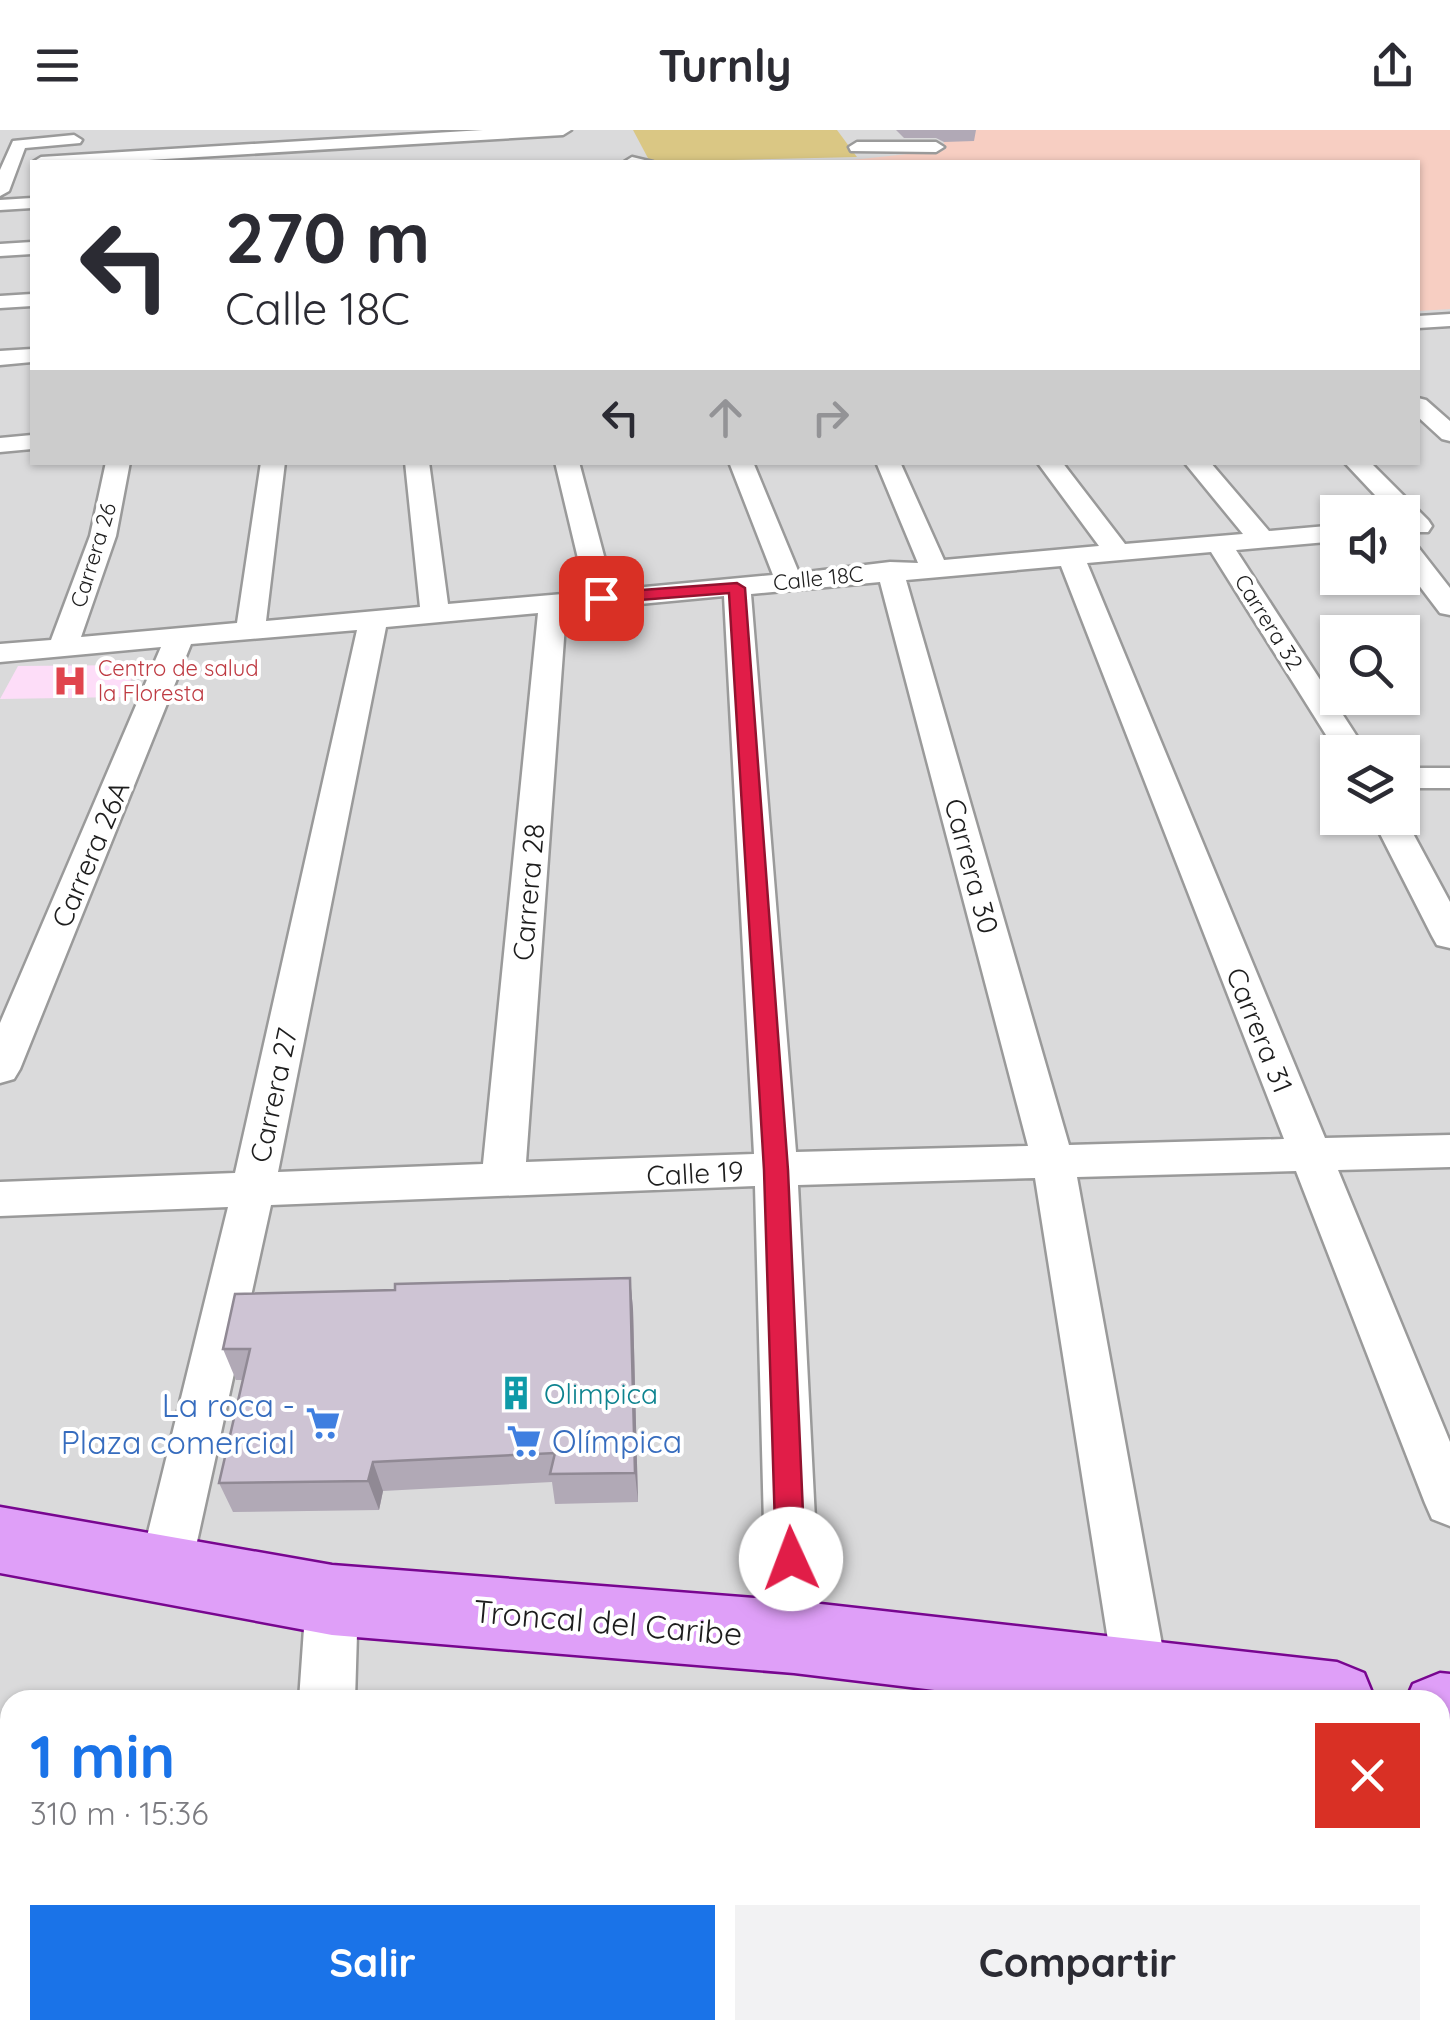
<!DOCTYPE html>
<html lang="es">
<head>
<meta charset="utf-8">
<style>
	body { margin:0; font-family:Quicksand,sans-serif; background:#f2f2f3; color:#2b2b33; height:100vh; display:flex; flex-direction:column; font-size:38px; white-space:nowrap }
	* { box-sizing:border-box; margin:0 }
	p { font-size:32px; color:#7c7c81 }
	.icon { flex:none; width:55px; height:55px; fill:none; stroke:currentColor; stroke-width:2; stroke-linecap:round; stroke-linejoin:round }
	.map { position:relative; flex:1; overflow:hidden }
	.side { position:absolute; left:0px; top:1560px; width:1450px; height:350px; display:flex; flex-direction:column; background:#fff; border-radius:30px 30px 0 0; box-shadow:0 2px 8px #0004 }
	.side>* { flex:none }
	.guide { position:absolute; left:30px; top:30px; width:1390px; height:305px; border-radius:0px; box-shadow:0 2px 8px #0004; background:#fff; color:#2b2b33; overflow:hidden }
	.controls { position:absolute; left:1320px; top:365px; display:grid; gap:20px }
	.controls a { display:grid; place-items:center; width:100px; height:100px; border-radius:0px; background:#fff; box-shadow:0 2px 8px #0004; font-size:50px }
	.pin { position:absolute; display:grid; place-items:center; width:85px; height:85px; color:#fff; margin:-42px; border-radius:20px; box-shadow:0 5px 15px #0006 }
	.me { position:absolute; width:110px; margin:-55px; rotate:358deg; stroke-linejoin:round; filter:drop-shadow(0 0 8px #0008) }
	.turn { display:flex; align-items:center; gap:35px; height:210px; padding:0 30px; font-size:45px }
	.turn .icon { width:130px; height:130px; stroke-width:2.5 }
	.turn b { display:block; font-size:70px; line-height:85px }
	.lanes { display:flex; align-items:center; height:95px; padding:0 30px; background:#0003; justify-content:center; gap:50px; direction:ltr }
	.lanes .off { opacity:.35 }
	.round { display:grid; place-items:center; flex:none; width:105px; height:105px; border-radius:0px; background:#f2f2f3 }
	.headline { display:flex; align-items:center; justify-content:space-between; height:170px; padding:0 30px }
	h1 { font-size:60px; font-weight:800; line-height:75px; color:#1a73e8 }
	.action { display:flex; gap:20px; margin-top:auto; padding:20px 30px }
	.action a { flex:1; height:115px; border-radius:0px; background:#1a73e8; color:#fff; font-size:40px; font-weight:800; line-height:115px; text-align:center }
	.action a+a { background:#f2f2f3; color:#2b2b33 }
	header { display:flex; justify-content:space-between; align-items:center; height:130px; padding:0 30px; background:#fff; font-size:45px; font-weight:800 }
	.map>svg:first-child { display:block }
</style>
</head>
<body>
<header><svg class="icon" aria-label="menu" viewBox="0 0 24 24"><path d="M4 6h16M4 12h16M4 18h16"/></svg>Turnly<svg class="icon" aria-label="share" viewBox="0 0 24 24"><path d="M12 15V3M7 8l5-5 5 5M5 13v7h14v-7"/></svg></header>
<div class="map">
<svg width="1450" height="1910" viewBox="0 0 1450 1910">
	<rect width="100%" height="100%" fill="#ece3ee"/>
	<path fill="#dadadb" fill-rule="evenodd" d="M 0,0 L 1450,0 L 1450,1910 L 0,1910 ZM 32,32 L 1418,32 L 1418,332 L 32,332 ZM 1338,382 L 1402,382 L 1402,448 L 1338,448 ZM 1338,502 L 1402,502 L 1402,568 L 1338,568 ZM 1338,622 L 1402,622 L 1402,688 L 1338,688 ZM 10,1570 L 1440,1570 L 1440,1900 L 10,1900 Z"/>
	<path fill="#fdddf8" d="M 138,535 L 123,567 L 0,569 L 18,536 Z"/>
	<path fill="#f7cec2" d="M 942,0 L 1450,0 L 1450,179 L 1418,181 L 1418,32 L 833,32 L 945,20 Z"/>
	<path fill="#dac784" d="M 633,0 L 837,0 L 857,27 L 650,32 Z"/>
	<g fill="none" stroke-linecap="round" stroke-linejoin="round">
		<g stroke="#9a9a9a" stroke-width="5">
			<path id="street" d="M 483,0 L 571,0 L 563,5 L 115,32 L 33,32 L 41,27 Z
				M 74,5 L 82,10 L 80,13 L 25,18 L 9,61 L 0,66 L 0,40 L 13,11 Z
				M 857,12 L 936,12 L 944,17 L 936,22 L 851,21 L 849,17 Z
				M 632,27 L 653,32 L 624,32 Z
				M 32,68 L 32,78 L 0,80 L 0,70 Z
				M 32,112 L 32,124 L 0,126 L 0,114 Z
				M 32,164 L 32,176 L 0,178 L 0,166 Z
				M 1450,184 L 1450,196 L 1418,198 L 1418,186 Z
				M 32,219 L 32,232 L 0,235 L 0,221 Z
				M 1418,268 L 1426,270 L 1450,291 L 1450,311 L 1442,309 L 1418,287 Z
				M 32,305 L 32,319 L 0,322 L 0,308 Z
				M 106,332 L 130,332 L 116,406 L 81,507 L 237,493 L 261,332 L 285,332 L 266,491 L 420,477 L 405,332 L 429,332 L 448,474 L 586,462 L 555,332 L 579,332 L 613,460 L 773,445 L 729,332 L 753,332 L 799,443 L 890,432 L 918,433 L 876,332 L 900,332 L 944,430 L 1099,416 L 1037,332 L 1062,332 L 1125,414 L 1243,404 L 1184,332 L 1210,332 L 1269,401 L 1338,395 L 1338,411 L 1236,420 L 1367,622 L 1338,624 L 1211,422 L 1087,433 L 1325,1008 L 1450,1005 L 1450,1037 L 1338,1040 L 1450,1312 L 1450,1396 L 1432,1389 L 1425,1373 L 1296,1041 L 1077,1047 L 1168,1548 L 1160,1567 L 1122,1567 L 1114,1548 L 1035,1048 L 798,1055 L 821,1507 L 813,1526 L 794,1533 L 775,1526 L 767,1507 L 755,1056 L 271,1075 L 191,1439 L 183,1457 L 165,1464 L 147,1457 L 139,1439 L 228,1077 L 0,1086 L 0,1052 L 235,1043 L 357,500 L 191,514 L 20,939 L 14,949 L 0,953 L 0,893 L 161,517 L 0,532 L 0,514 L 51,510 L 90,406 ZM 1061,436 L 1284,1009 L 1069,1015 L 906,450 ZM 880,452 L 1028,1016 L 796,1022 L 751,464 ZM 724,466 L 754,1024 L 526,1032 L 566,481 ZM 538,483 L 483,1034 L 278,1042 L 386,497 Z
				M 1344,332 L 1370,332 L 1428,390 L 1432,396 L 1428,402 L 1410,402 L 1402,394 L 1402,382 L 1391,382 Z
				M 1402,406 L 1411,408 L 1450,458 L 1450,485 L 1440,483 L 1402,433 Z
				M 1402,638 L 1450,638 L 1450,658 L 1402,658 Z
				M 1402,683 L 1450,772 L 1450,818 L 1437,815 L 1432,806 L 1372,688 L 1402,688 Z
				M 332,1444 L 351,1452 L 358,1470 L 355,1570 L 299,1570 L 306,1470 L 313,1452 Z
				M 281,1900 L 345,1900 L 344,1910 L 280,1910 Z
				M 1263,1900 L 1327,1900 L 1330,1910 L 1266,1910 Z"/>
		</g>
		<g stroke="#780690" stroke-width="5">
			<path id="primary" d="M 0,1377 L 332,1435 L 794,1471 L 1337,1532 L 1364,1543 L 1375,1570 L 1017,1570 L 794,1543 L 332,1505 L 0,1443 Z
				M 1440,1543 L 1450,1544 L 1450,1620 L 1440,1619 L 1440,1570 L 1406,1570 L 1413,1554 Z"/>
		</g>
		<use href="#street" fill="#fff" fill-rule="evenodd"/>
		<use href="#primary" fill="#df9ff8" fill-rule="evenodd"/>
	</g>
	<path fill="#b1a9b6" d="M 896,0 L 976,0 L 974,11 L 944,12 L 936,8 L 904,8 Z
		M 630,1148 L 633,1179 L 638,1372 L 555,1374 L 552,1352 L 383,1361 L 379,1380 L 233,1382 L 219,1353 L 243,1250 L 236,1250 L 223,1219 L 395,1160 Z"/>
	<path fill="#908994" d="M 630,1148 L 633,1179 L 638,1372 L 635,1343 Z
		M 373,1332 L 383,1361 L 379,1380 L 368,1351 Z"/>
	<path fill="#cec4d4" stroke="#908994" stroke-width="2.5" d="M 630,1148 L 635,1343 L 550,1344 L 555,1323 L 373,1332 L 368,1351 L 219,1353 L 250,1219 L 223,1219 L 235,1164 L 395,1160 L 395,1154 Z"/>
	<path fill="#e11d48" stroke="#92132f" stroke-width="2.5" d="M 737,453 L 745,458 L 788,1040 L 805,1429 L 801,1439 L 791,1443 L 780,1439 L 776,1429 L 764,1040 L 729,463 L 601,473 L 593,468 L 601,463 Z"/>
	<defs>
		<g id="hospital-bare" transform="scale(2.7)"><path d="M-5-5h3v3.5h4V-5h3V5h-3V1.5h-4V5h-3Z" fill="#e0444e" stroke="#fff" stroke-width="2.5" paint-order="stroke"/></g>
		<g id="building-bare" transform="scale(2.7)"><path d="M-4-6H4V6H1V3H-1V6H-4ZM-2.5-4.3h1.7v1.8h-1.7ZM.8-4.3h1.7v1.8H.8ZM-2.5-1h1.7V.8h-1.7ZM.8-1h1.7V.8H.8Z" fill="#0f9aa8" stroke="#fff" stroke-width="2.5" paint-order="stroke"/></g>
		<g id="supermarket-bare" transform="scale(2.7)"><path d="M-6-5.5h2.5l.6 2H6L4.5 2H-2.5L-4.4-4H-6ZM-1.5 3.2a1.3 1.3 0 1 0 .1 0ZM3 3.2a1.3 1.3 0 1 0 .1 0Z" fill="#3f7fe0" stroke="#fff" stroke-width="2.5" paint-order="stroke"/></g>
	</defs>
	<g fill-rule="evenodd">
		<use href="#hospital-bare" x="70" y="551"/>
		<use href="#building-bare" x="516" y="1263"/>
		<use href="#supermarket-bare" x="323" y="1293"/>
		<use href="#supermarket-bare" x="524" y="1311"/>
	</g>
	<g text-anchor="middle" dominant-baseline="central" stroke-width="8" stroke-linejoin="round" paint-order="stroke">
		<g font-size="22" fill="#1d1d1d" stroke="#fff">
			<text transform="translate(93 425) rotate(-73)">Carrera 26</text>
			<text transform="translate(818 448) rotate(-6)">Calle 18C</text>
			<text transform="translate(1269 492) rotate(58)">Carrera 32</text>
		</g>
		<g font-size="22" fill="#be3a42" stroke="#fff" text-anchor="start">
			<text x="98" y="538">Centro de salud<tspan x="98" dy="25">la Floresta</tspan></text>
		</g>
		<g font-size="28" fill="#1d1d1d" stroke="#fff">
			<text transform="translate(90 724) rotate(-67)">Carrera 26A</text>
			<text transform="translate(972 736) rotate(75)">Carrera 30</text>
			<text transform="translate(528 762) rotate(-85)">Carrera 28</text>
			<text transform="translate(1260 900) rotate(68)">Carrera 31</text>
			<text transform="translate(273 965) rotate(-78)">Carrera 27</text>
			<text transform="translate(695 1043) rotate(-3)">Calle 19</text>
		</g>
		<g font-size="28" fill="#0d838f" stroke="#fff" text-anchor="start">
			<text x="544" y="1263">Olimpica</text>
		</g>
		<g font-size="32" fill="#366cbe" stroke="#fff" text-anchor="end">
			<text x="295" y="1275">La roca -<tspan x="295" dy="37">Plaza comercial</tspan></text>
			<text x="552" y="1311" text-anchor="start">Olímpica</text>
		</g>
		<g font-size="32" fill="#1d1d1d" stroke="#fff">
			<text transform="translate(608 1492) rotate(5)">Troncal del Caribe</text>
		</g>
	</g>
</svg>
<div class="controls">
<a><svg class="icon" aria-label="sound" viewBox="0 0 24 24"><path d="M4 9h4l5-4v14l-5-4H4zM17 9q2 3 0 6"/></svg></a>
<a><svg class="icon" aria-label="search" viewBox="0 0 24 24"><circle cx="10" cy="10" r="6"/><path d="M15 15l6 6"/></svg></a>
<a><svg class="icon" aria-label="layers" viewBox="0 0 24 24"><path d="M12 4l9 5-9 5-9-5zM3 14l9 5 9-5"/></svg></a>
</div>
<div class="pin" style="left:601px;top:468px;background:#d93025"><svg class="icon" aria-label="arrive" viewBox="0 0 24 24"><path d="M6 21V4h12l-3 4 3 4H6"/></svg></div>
<svg class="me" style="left:791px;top:1429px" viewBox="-20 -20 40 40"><circle r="19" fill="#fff"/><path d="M0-13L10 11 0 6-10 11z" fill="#e11d48"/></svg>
<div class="guide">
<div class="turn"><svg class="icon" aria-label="left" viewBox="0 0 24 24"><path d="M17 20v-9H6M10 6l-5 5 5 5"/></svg><div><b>270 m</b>Calle 18C</div></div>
<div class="lanes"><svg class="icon" aria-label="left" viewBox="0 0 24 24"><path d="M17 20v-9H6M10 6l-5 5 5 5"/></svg><svg class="icon off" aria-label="ahead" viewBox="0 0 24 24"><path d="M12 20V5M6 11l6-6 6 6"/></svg><svg class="icon off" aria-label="right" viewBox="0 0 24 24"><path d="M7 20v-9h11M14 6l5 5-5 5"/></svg></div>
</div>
<section class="side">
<div class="headline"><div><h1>1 min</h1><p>310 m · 15:36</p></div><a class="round" style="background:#d93025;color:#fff"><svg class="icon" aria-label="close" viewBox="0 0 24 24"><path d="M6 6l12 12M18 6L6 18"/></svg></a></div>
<div class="action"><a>Salir</a><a>Compartir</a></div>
</section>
</div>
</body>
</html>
